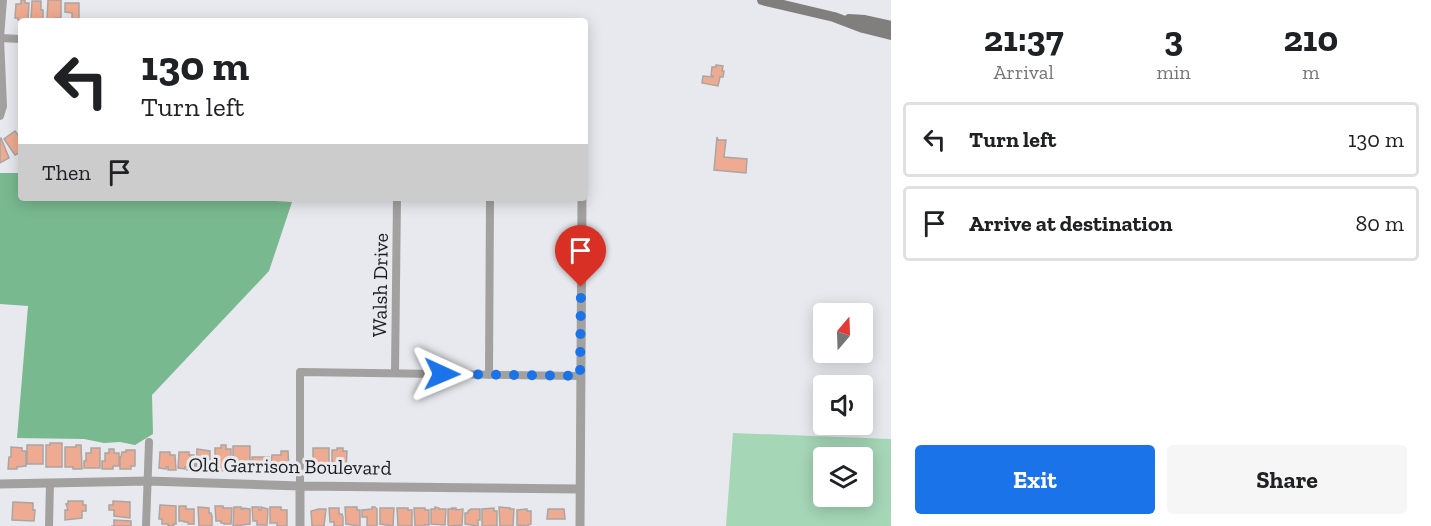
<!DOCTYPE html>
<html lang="en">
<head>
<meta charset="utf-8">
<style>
	body { margin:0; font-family:"Zilla Slab",serif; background:#f6f6f6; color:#202124; height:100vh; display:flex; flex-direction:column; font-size:22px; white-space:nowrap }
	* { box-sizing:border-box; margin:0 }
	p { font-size:20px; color:#757577 }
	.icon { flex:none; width:33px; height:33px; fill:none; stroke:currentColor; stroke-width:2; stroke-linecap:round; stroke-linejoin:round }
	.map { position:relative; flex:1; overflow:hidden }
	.details { display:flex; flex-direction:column; background:#fff; width:540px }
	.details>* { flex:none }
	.guide { position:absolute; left:18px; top:18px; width:570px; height:183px; border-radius:6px; box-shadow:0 3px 15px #0003; background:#fff; color:#202124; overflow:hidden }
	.needle { width:39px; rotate:19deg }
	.controls { position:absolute; left:813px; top:303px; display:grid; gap:12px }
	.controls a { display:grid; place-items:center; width:60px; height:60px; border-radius:6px; background:#fff; box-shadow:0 3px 15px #0003; font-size:30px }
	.pin { position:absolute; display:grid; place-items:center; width:51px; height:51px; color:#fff; margin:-62px -26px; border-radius:50% 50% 50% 0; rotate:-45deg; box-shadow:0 0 6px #0007 }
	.pin .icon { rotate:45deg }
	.me { position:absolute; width:66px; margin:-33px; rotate:91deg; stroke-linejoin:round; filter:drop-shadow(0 0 4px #0008) }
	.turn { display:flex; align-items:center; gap:21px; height:126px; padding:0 24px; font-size:27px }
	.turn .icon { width:78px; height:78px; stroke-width:2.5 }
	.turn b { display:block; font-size:42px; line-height:51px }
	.then { display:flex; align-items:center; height:57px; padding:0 24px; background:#0003; gap:12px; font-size:22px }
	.eta { display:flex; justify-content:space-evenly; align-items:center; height:102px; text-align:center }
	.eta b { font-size:36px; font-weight:700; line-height:42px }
	.primary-button { display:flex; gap:12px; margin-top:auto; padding:12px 24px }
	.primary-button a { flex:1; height:69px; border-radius:6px; background:#1a73e8; color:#fff; font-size:24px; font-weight:700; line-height:69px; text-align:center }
	.primary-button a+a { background:#f6f6f6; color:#202124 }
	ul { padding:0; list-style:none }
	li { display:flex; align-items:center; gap:18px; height:75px; margin:0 12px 9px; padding:0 12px; border:3px solid #e0e0e0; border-radius:6px }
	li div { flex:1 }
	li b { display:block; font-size:22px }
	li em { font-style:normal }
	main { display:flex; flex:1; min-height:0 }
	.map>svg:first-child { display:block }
</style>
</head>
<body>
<main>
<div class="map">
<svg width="891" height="526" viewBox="0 0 891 526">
	<rect width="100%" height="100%" fill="#e8e9ee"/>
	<path fill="#a5d6b6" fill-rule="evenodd" d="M 733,433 L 891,439 L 891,526 L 726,526 ZM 824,458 L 862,458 L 862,496 L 824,496 Z"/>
	<path fill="#79b990" d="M 0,173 L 21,173 L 21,198 L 221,198 L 292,202 L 269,271 L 152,395 L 153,434 L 135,445 L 120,442 L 104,443 L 84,439 L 17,438 L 28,306 L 0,304 Z"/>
	<path fill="#efab91" stroke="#aaa5a3" stroke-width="1.5" d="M 21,0 L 25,0 L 25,3 L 29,3 L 28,20 L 18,20 L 18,18 L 15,18 L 16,4 L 21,4 Z
		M 48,0 L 61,0 L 61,18 L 55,18 L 55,21 L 47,20 Z
		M 32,1 L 41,1 L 41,10 L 43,10 L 43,21 L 31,20 Z
		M 65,3 L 79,3 L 79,21 L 72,20 L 72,13 L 65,12 Z
		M 716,65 L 723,66 L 722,71 L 724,71 L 723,77 L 720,77 L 718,86 L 702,83 L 703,76 L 713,77 L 713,76 L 711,76 L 712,67 L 716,67 Z
		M 15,131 L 21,139 L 21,152 L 15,155 L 4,139 Z
		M 717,137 L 718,140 L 726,140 L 724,157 L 747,159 L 746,173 L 714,170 Z
		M 1,138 L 9,158 L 0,163 L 0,139 Z
		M 50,443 L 62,443 L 62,467 L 46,467 L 46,445 L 50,445 Z
		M 27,445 L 43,445 L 43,464 L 27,464 Z
		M 76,445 L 81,445 L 82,469 L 73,469 L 73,467 L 65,467 L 65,447 L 76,447 Z
		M 221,445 L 226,445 L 226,449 L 231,449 L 231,470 L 220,471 L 220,470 L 215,470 L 215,448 L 221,448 Z
		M 233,446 L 250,446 L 250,471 L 241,471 L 241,461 L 233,459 Z
		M 11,447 L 22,448 L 22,451 L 26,451 L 26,466 L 17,467 L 17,469 L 8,469 L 9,457 L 11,457 Z
		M 91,448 L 100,448 L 100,468 L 84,468 L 84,461 L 86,461 L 86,453 L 91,453 Z
		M 313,448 L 329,448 L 329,471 L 321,471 L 321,468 L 313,468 Z
		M 337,448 L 343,448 L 343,451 L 347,451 L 346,471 L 336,472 L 336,470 L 332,470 L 332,450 L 337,450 Z
		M 109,449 L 114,449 L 114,453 L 119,453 L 119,466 L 113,466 L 113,469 L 102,469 L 102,461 L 105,461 L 105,453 L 109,453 Z
		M 197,449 L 210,451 L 210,459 L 213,458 L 213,470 L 196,469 Z
		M 126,450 L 135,450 L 135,466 L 131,466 L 131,469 L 120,469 L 120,457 L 121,457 L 122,452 L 126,452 Z
		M 281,451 L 288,451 L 289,469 L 285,469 L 285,471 L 281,471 L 281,469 L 279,469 L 279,471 L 270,471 L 272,455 L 281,455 Z
		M 160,452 L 170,452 L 170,455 L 175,455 L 176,470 L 168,470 L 168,467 L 166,467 L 166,469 L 159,468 Z
		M 179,452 L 189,452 L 189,455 L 194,455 L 195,470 L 187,470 L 187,467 L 185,467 L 185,469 L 178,468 Z
		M 252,457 L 269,457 L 269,469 L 265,469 L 265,471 L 252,471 Z
		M 68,501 L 83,501 L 83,505 L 86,505 L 86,511 L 82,511 L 82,518 L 65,520 L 65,510 L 68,510 L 66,504 L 68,504 Z
		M 113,501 L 130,502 L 130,518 L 114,516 L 114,510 L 109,510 L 109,505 L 113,505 Z
		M 13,502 L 33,503 L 33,510 L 35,510 L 34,521 L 12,520 Z
		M 160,505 L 176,506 L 176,524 L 173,524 L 174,526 L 168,526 L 168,524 L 162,524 L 162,519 L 159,519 Z
		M 179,506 L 186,506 L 186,509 L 194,509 L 194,524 L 188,524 L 188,522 L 184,522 L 184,521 L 179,521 Z
		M 215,506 L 223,506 L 223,508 L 232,508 L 231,524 L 224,524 L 224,523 L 221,523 L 221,521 L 216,521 Z
		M 198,507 L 209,508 L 209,513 L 211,513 L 212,516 L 212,526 L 199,526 Z
		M 234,507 L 241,507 L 241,509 L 243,509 L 243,508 L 250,509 L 250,524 L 233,526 Z
		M 252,507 L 259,507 L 259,510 L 261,510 L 261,507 L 268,509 L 267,525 L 257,525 L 257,521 L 253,521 Z
		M 270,507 L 281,507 L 281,510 L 287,510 L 287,526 L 277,526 L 277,523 L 270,523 Z
		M 345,507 L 357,507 L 357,510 L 360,510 L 360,526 L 346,524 Z
		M 372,507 L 375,507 L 377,509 L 377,526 L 367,526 L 367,517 L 362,517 L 362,510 L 372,509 Z
		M 435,507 L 439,508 L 439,509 L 446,509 L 445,525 L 431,524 L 431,509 L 435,509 Z
		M 499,507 L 510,508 L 510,509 L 514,509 L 513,526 L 500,526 Z
		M 329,508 L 339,508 L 339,514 L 342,514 L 343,517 L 343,526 L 334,526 L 334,522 L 330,522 Z
		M 380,508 L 394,508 L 393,526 L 380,524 Z
		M 397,508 L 408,508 L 408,510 L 412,510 L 412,526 L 398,526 Z
		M 414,508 L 425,508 L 425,510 L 429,510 L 429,525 L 425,525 L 425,526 L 415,526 Z
		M 452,508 L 456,508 L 456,510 L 463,509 L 462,525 L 449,526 L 448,525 L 448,509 L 453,509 Z
		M 494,508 L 494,511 L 497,511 L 497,526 L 482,526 L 482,509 Z
		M 319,509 L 326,509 L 324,526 L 312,526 L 311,511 Z
		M 471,509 L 480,509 L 480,520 L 478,520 L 478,526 L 465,524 L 465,513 L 468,513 L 468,511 Z
		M 527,509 L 527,511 L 531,511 L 531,524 L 528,525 L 528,526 L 517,525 L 517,510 Z
		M 548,509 L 564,509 L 565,519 L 547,519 Z
		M 114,520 L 131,521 L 131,526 L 111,526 L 114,526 Z"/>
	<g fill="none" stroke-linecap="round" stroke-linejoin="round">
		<path stroke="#a3a1a0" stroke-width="8" d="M 0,38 L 21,39
			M 0,116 L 3,106 L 0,38 L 3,0
			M 395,373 L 397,198
			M 489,375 L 490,198
			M 300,486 L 300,372 L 580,376
			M 49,526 L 50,483
			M 146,526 L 149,442"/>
		<path stroke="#a3a1a0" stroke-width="9" d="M 0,484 L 148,481 L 300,486 L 580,489
			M 300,486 L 300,526
			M 580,526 L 582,198"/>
		<path stroke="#817f7d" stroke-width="10" d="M 762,0 L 834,17 L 863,28 L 891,35
			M 849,19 L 865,20 L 891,26"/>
	</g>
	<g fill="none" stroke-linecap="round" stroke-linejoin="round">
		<path stroke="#1a73e8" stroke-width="10" stroke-dasharray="0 18" d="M 442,374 L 580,376 L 581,287"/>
	</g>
	<g text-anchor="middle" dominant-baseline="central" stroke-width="6" stroke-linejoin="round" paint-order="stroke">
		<g font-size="20" fill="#1b1b1d" stroke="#e8e9ee">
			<text transform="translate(380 285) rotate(-89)">Walsh Drive</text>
			<text transform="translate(290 466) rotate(1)">Old Garrison Boulevard</text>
		</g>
	</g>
</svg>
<div class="controls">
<a><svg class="needle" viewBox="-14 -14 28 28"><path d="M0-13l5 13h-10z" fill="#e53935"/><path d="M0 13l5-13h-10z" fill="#757577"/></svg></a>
<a><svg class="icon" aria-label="sound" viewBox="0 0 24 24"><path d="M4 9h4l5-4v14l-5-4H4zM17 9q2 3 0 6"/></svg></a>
<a><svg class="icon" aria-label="layers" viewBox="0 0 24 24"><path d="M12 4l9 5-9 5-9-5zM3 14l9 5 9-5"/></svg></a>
</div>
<div class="pin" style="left:581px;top:287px;background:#d93025"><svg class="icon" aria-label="arrive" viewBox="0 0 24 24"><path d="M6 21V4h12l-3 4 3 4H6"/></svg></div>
<svg class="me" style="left:442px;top:374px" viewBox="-20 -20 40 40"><path d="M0-17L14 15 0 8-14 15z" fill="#1a73e8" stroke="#fff" stroke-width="4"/></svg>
<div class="guide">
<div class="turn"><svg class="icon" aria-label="left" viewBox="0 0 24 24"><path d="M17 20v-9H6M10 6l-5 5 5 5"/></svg><div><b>130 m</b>Turn left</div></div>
<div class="then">Then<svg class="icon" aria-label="arrive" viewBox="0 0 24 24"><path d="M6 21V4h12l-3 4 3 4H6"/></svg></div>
</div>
</div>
<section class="details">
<div class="eta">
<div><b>21:37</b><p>Arrival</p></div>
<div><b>3</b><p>min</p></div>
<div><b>210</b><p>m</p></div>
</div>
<ul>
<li><svg class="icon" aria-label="left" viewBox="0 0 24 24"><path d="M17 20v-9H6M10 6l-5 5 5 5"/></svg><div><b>Turn left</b></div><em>130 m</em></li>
<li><svg class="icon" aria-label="arrive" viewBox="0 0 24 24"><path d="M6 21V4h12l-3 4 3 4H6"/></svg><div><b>Arrive at destination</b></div><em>80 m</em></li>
</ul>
<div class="primary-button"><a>Exit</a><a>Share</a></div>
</section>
</main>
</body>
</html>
